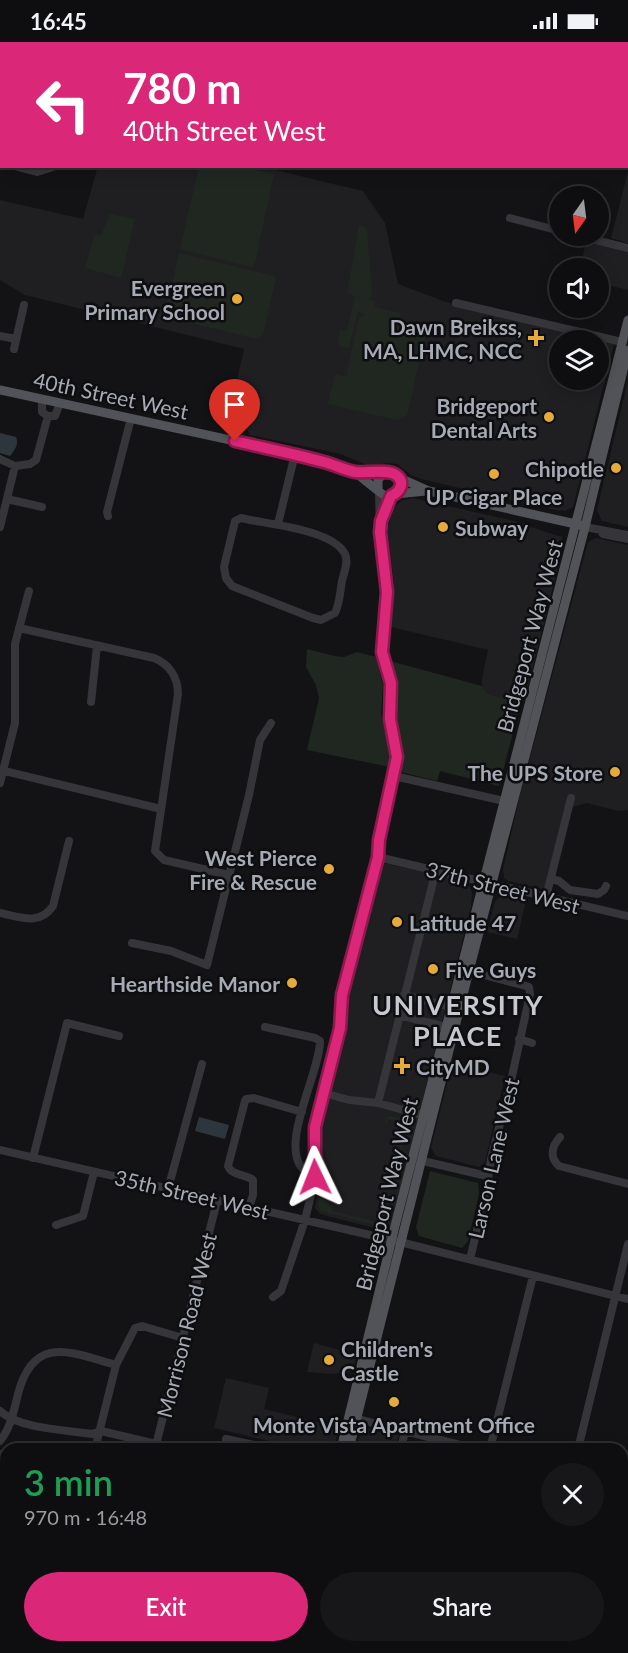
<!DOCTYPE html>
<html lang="en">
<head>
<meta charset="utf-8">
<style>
	body { margin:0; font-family:Lato,sans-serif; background:#171719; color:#f1f3f6; height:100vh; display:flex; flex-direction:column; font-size:22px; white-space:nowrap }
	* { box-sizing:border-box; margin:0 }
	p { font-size:20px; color:#9b9c9f }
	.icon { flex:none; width:33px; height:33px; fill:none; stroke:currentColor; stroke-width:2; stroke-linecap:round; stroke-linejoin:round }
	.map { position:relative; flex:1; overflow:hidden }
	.details { position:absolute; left:0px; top:1401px; width:628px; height:210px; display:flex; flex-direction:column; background:#0e0e10; border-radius:18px 18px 0 0; box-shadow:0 3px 15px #0003,0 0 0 2px #2e2e30 }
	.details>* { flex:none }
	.guide { position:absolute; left:0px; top:0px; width:628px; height:126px; box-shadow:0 3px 15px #0003,0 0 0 2px #2e2e30; background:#db2777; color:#fff; overflow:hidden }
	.needle { width:39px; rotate:194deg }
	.tools { position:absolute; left:549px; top:144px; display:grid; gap:12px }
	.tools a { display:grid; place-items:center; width:60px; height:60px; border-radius:50%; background:#0e0e10; box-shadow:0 3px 15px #0003,0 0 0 2px #2e2e30; font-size:30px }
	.pin { position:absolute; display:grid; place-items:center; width:51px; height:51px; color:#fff; margin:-62px -26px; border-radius:50% 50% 50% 0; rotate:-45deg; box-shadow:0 0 6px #0007 }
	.pin .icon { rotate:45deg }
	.me { position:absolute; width:66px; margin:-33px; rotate:358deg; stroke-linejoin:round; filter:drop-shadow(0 0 4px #0008) }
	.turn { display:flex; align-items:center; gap:21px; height:126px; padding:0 24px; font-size:27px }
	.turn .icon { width:78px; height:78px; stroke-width:2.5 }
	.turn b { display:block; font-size:42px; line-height:51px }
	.round { display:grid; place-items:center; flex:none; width:63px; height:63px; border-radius:32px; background:#171719 }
	.overview { display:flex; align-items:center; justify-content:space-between; height:102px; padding:0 24px }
	h1 { font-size:36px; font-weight:600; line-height:45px; color:#1e9e55 }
	.primary-button { display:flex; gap:12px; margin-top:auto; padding:12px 24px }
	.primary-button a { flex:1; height:69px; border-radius:36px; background:#db2777; color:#fff; font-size:24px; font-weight:600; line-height:69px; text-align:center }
	.primary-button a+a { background:#171719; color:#f1f3f6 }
	.status { display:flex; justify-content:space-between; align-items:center; height:42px; padding:0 30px; background:#0e0e10; direction:ltr }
	.status svg { height:16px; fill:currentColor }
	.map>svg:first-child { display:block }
</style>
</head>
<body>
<div class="status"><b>16:45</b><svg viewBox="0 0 49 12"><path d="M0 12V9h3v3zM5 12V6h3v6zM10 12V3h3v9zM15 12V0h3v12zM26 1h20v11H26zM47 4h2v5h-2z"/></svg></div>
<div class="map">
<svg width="628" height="1611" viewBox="0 0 628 1611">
	<rect width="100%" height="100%" fill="#131315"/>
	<path fill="#1f1f22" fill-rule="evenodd" d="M 98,124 L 262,125 L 363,149 L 385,181 L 398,242 L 446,260 L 614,302 L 573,465 L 565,469 L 555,468 L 421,437 L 411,433 L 397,422 L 387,421 L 369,424 L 341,412 L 250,393 L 247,388 L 227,382 L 244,307 L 25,253 L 0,238 L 0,158 L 83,177 ZM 560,298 L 598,298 L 598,338 L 560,338 Z
		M 628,129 L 628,201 L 611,196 Z
		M 586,200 L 628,210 L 628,248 L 599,241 L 598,226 L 580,226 Z
		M 628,338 L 628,485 L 602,479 L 597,468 Z
		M 413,456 L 527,482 L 528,484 L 562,495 L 563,501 L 557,529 L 525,656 L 521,660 L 486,652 L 482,644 L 482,637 L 488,608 L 391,585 L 394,540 L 387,488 L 393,467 L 401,459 Z
		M 596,496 L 628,503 L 628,768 L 618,769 L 587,761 L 572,765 L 557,825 L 543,847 L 508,839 L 504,836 L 503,828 L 520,753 L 588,500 Z
		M 383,821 L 449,835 L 452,839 L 467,843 L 470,845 L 472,851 L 471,865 L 391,1183 L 378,1187 L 320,1172 L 315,1166 L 320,1135 L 318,1088 L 353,924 L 378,828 Z
		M 506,849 L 527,855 L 517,897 L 487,890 L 495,859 Z
		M 452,1021 L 505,1034 L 485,1120 L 479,1125 L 436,1114 L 431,1106 Z
		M 314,1301 L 357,1313 L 352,1330 L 330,1332 L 307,1330 Z
		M 226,1336 L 269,1346 L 264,1367 L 339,1385 L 333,1407 L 302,1407 L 214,1386 Z
		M 363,1385 L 399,1393 L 396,1407 L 355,1407 Z
		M 247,1605 L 283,1605 L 282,1611 L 246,1611 Z"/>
	<path fill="#202721" d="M 199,125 L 242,125 L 274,132 L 255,221 L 252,225 L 180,207 Z
		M 110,172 L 135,177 L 121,236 L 85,226 L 94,193 L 101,193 Z
		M 359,183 L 367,187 L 372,251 L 370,258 L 375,259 L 374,265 L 401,271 L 398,284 L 426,290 L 407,373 L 397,378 L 328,362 L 335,332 L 346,335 L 359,275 L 363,275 L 364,271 L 358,270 L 349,306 L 341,305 L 338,299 L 340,288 L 347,289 L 355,254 L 347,251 Z
		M 179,211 L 274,234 L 276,237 L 263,292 L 257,297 L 174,277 L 167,265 Z
		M 307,607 L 334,614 L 344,615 L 357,610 L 376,615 L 383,643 L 381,673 L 390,707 L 390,725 L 307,708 L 319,656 L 316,643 L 306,625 Z
		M 386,618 L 482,644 L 487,652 L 521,660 L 499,744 L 440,729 L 437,739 L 401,730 L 404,715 L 396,671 L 396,639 Z
		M 391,1074 L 406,1078 L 408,1082 L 392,1147 L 385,1146 L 386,1142 L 391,1143 L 396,1121 L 391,1119 L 397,1118 L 405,1087 L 400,1085 L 401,1080 L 388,1077 L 387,1082 L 385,1081 L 386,1075 Z
		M 328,1124 C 329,1137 314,1157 332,1164 L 332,1169 L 376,1180 L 377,1175 L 382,1176 L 385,1163 L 381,1161 L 384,1159 L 388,1160 L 383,1181 L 380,1184 L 321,1169 L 318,1162 Z
		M 430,1129 L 478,1141 L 479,1152 L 468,1199 L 462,1206 L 419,1194 L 416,1185 Z
		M 0,1526 L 6,1527 L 6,1605 L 100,1605 L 98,1611 L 0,1611 Z"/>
	<path fill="#2e363d" d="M 0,391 L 16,395 C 19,402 15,408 10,414 L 0,411 Z
		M 199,1075 L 229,1083 L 225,1097 L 195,1089 Z"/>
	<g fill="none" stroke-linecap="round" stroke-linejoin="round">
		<path stroke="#35353a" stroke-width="8" d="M 139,0 L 145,2
			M 53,2 L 53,0
			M 197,2 L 197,0
			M 280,2 L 281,0
			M 369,2 L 370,0
			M 462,2 L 462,0
			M 554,2 L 555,0
			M 0,29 L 2,28
			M 627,69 L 628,69
			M 627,117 L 628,117
			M 0,121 L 2,121
			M 14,124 L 37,130 L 56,124
			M 510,176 L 560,189
			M 579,194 L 628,206
			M 456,261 L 622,300
			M 0,294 L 16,297
			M 14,307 L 24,263
			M 42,357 L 42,370 L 48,374 L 55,374 L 60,361
			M 0,417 L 15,424 L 0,485
			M 15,424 L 30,422 L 36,418 L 48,374
			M 7,457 L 42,465
			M 108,474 L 107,470 L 131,376
			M 241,476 C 265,482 333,487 345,512 C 349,520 344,530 342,539 C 340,549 340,561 335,571 L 321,578 L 313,576 L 232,544 L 226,536 L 224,525 L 235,479 Z
			M 381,478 L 391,454
			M 278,482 L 295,412
			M 585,485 L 628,493
			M 600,488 L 603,492 L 628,497
			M 19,586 L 154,616 C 169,622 178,635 178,652 L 155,809 L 164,818 L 229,833
			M 91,660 L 97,604
			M 0,728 L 161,767
			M 394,734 L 504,759
			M 0,741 L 15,681 L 15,602 L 29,549
			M 378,815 L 628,874
			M 551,837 L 559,839 L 570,848 L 598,852 L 604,848 L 606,844
			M 546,855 L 571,756
			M 0,871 C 19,875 40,884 53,864 L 69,799
			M 132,901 L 171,909 L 207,923 L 249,753 L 260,698 L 271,681
			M 469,929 L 526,944 L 529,945 L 530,952 L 511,1039 L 491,1117 L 486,1151 L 470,1217
			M 404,953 L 451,965
			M 399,973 L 446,985
			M 265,985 L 315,996 L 320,999 C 320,1030 280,1101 302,1126 L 315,1128
			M 519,997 L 532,1001
			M 324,1051 L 349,1058 L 378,1061 L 429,1075
			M 378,1061 L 436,828
			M 560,1095 C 552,1104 549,1115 559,1124 L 628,1142
			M 0,1108 L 392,1198 L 628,1257
			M 33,1116 L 67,981 L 119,994
			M 423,1119 L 487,1134
			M 168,1147 L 202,1022
			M 249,1165 L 253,1153 L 253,1138 C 245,1132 232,1134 228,1124 L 245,1059 L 246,1057 L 254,1056 L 302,1070
			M 56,1183 L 83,1174 L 94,1130
			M 273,1255 L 281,1249 L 305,1178 L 313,1144 L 315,1085 L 340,986 L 342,953 L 378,815 L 379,798 L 397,715 L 390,677 L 391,641 L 382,610 L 387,550 L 380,499 L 379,449
			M 0,1369 C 20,1387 65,1388 92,1392 L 101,1389 L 156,1402
			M 357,1377 L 476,1407
			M 226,1397 L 274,1407
			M 0,1399 C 11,1386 14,1368 18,1352 C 34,1291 72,1311 116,1323
			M 95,1407 L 116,1323 L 135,1286 L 142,1284 L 183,1296
			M 155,1407 L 217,1159
			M 401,1407 L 405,1389
			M 490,1407 L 533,1234
			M 578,1407 L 628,1202
			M 0,1412 L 2,1436 L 0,1445
			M 622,1443 L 628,1444
			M 622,1585 L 628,1562
			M 516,1605 L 541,1611
			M 99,1611 L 100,1605
			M 442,1611 L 443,1605
			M 616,1611 L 618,1605"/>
		<path stroke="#515358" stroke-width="9" d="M 0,348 L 295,412 L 354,430 L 385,431
			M 355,430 C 361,435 382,453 386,454 C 401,457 404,439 395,432 L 385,431 L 378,437 L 378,447
			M 400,436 L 429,449 L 580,483
			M 396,452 L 426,449
			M 341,1407 L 395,1184 L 628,278
			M 349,1407 L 469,929 L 585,485 L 628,308
			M 290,1611 L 291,1605
			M 299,1611 L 301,1605"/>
	</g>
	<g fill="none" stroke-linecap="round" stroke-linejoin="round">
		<g stroke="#8e194d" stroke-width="15">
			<path id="route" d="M 235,399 C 265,406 295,412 324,420 C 335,423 345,428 355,430 C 365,431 389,427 396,433 C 406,440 400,450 391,454 L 381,479 L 380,490 L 387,550 L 382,610 L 391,641 L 390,677 L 397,715 L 379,798 L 378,815 L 342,953 L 340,986 L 315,1085 L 315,1135"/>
		</g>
		<use href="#route" stroke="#db2777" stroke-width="10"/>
	</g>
	<g fill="#e4ab3c" stroke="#0e0e10" stroke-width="2">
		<circle cx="237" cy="257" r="6"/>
		<path d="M533 287h6v6h6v6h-6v6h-6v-6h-6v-6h6z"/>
		<circle cx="549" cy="375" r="6"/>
		<circle cx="616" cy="426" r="6"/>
		<circle cx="494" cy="432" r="6"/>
		<circle cx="443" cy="485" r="6"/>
		<circle cx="615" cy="730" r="6"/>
		<circle cx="329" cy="827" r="6"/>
		<circle cx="397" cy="880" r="6"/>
		<circle cx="433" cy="927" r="6"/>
		<circle cx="292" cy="941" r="6"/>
		<path d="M399 1015h6v6h6v6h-6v6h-6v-6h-6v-6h6z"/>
		<circle cx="329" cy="1318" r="6"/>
		<circle cx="394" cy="1360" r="6"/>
	</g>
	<g text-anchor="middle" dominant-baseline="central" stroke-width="5" stroke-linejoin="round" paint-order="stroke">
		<g font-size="21" font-weight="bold" fill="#a6aab4" stroke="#0e0e10" text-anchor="end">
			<text x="225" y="245">Evergreen<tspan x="225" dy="24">Primary School</tspan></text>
			<text x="522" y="284">Dawn Breikss,<tspan x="522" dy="24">MA, LHMC, NCC</tspan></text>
			<text x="537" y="363">Bridgeport<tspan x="537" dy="24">Dental Arts</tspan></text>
			<text x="604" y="426">Chipotle</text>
			<text x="494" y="454" text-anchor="middle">UP Cigar Place</text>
			<text x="455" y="485" text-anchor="start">Subway</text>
			<text x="603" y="730">The UPS Store</text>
			<text x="317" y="815">West Pierce<tspan x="317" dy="24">Fire &amp; Rescue</tspan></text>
			<text x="409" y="880" text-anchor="start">Latitude 47</text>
			<text x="445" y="927" text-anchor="start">Five Guys</text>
			<text x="280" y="941">Hearthside Manor</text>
			<text x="416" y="1024" text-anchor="start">CityMD</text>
			<text x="341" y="1306" text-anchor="start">Children's<tspan x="341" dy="24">Castle</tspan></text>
			<text x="394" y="1382" text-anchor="middle">Monte Vista Apartment Office</text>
		</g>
		<g font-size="21" fill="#a6aab4" stroke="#0e0e10">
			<text transform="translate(111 353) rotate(12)">40th Street West</text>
			<text transform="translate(529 594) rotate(-75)">Bridgeport Way West</text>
			<text transform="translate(503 845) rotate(14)">37th Street West</text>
			<text transform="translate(493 1116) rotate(-77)">Larson Lane West</text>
			<text transform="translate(192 1152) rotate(13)">35th Street West</text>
			<text transform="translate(386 1152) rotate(-76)">Bridgeport Way West</text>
			<text transform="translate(186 1283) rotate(-76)">Morrison Road West</text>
		</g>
		<g font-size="27" font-weight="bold" letter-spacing="1.5" fill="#c7c9d1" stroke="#0e0e10">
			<text x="458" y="962">UNIVERSITY<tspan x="458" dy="31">PLACE</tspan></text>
		</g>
	</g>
</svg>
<div class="tools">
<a><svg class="needle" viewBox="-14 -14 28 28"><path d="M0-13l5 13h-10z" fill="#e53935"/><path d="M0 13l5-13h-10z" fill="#9b9c9f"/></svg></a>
<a><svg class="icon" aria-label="sound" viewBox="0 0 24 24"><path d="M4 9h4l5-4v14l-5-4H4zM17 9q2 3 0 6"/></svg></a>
<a><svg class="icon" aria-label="layers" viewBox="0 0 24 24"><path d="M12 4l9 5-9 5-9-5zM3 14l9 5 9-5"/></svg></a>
</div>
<div class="pin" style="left:235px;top:399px;background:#d93025"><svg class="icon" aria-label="arrive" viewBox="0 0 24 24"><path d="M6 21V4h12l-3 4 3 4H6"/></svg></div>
<svg class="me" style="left:315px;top:1135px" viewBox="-20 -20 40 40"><path d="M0-17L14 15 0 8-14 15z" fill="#db2777" stroke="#fff" stroke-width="4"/></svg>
<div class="guide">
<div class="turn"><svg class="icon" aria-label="left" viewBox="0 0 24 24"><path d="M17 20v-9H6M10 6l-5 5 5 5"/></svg><div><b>780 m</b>40th Street West</div></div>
</div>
<section class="details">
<div class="overview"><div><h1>3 min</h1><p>970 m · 16:48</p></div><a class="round"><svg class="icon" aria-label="close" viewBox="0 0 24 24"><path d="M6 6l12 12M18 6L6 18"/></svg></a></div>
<div class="primary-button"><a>Exit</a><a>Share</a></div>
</section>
</div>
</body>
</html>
